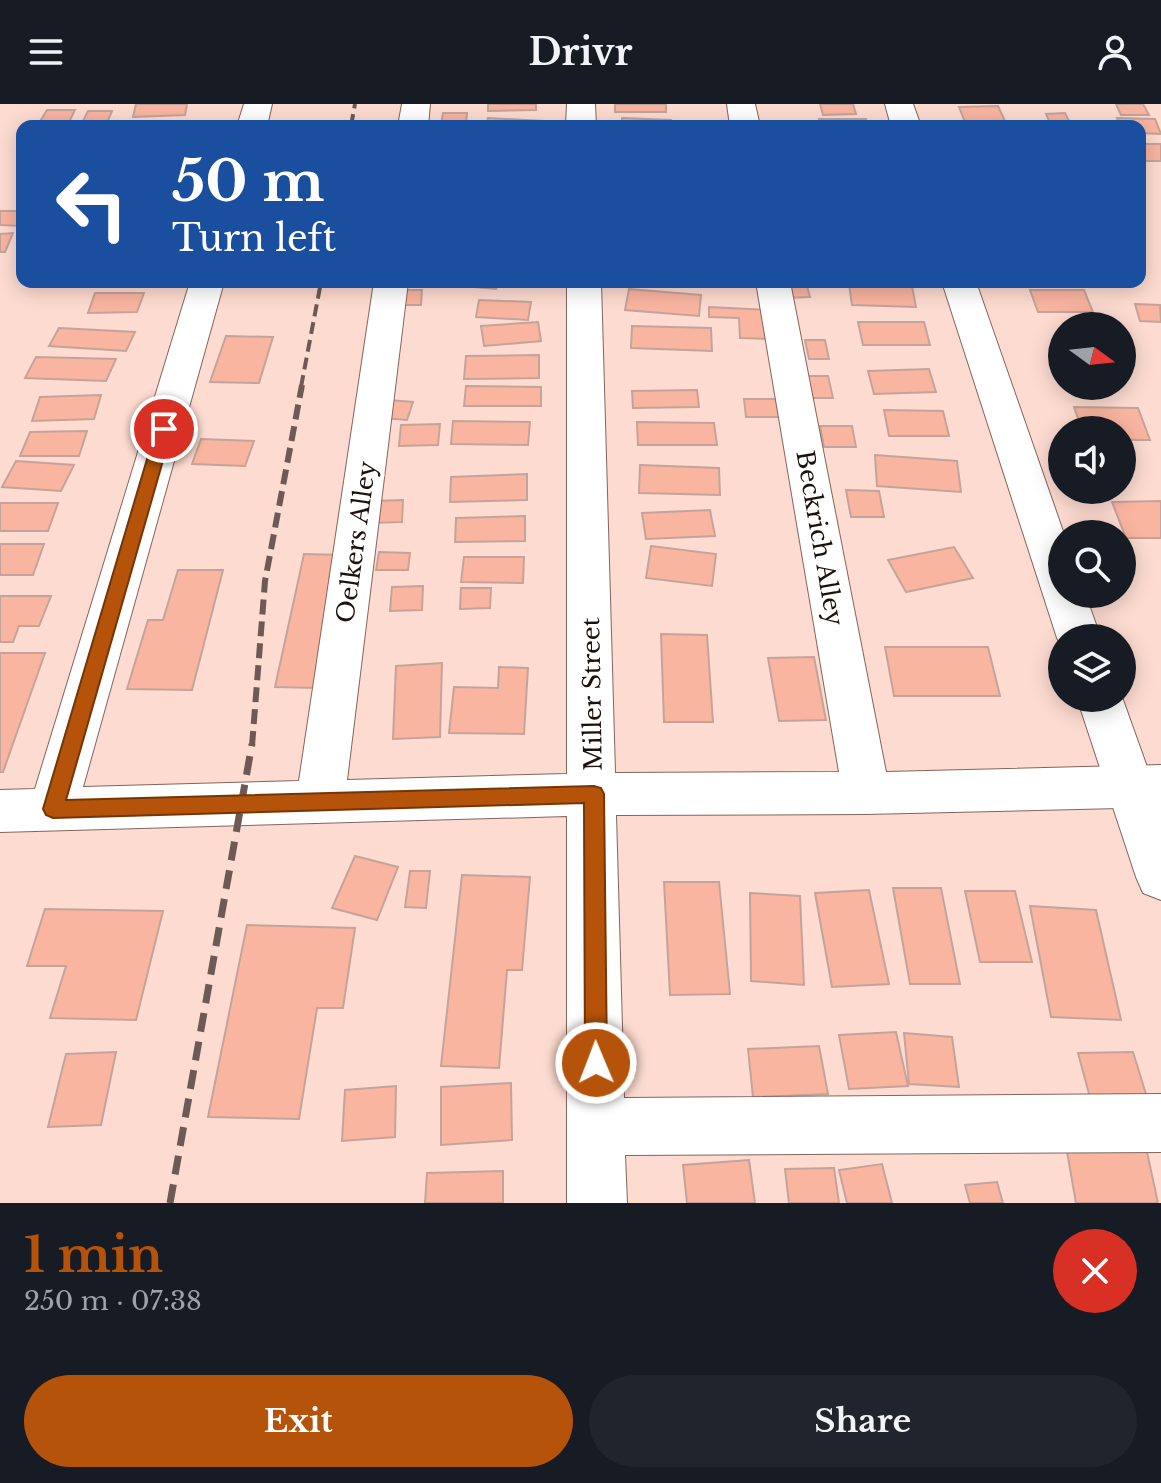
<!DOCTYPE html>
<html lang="en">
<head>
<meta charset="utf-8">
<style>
	body { margin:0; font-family:"Libre Baskerville",serif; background:#20242c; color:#f1f3f6; height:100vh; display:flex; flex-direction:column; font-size:30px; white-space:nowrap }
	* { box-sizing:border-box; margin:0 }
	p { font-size:26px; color:#9ea1a6 }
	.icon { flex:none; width:44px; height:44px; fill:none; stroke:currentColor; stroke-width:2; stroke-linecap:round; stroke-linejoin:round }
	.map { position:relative; height:1099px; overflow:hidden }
	.sheet { display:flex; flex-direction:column; background:#171b24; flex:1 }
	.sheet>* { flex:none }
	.top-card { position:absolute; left:16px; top:16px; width:1130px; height:168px; border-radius:16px; box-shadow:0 4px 20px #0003; background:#1a4fa0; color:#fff; overflow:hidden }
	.needle { width:52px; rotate:105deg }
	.buttons { position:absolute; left:1048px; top:208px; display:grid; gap:16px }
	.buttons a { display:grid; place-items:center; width:88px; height:88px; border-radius:50%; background:#171b24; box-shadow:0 4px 20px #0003; font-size:40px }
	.pin { position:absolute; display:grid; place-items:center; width:68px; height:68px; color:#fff; margin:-34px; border:4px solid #fff; border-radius:50%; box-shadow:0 2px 8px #0007 }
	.me { position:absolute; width:88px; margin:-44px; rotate:359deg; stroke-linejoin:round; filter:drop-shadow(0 0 6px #0008) }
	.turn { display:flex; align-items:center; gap:28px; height:168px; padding:0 24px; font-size:36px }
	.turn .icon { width:104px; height:104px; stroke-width:2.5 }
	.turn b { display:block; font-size:56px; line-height:68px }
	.round { display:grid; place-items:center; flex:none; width:84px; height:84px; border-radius:42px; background:#20242c }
	.head { display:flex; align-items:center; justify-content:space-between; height:136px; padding:0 24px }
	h1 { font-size:48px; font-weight:700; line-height:60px; color:#b45309 }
	.primary-button { display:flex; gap:16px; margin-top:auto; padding:16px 24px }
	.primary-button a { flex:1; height:92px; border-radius:48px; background:#b45309; color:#fff; font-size:32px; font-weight:700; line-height:92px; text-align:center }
	.primary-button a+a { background:#20242c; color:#f1f3f6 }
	header { display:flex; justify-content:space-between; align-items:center; height:104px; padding:0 24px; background:#171b24; font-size:36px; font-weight:700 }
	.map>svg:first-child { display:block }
</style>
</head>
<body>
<header><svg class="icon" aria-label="menu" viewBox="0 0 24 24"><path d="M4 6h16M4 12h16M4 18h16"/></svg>Drivr<svg class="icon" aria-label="person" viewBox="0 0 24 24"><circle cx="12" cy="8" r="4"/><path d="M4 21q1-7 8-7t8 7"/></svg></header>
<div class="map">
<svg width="1161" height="1099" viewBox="0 0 1161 1099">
	<rect width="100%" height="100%" fill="#fddbd0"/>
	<path fill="#fab5a0" stroke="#c4a49a" stroke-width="2" d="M 136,0 L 187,0 L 185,11 L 133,13 Z
		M 488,0 L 536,0 L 536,6 L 488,7 Z
		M 615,0 L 666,0 L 666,8 L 615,8 Z
		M 820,0 L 853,0 L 856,10 L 823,11 Z
		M 1116,0 L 1143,0 L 1149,11 L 1121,11 Z
		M 998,2 L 1005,17 L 965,18 L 959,3 Z
		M 47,6 L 75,6 L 67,22 L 38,21 Z
		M 88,7 L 112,7 L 107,19 L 82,19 Z
		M 443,9 L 467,9 L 466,20 L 441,20 Z
		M 1065,9 L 1071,21 L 1051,21 L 1046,10 Z
		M 488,14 L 543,17 L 542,22 L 486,22 Z
		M 622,14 L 671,16 L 670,22 L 622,22 Z
		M 1117,14 L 1155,15 L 1161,30 L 1140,29 L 1140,22 L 1120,22 Z
		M 819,15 L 866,15 L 867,22 L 820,22 Z
		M 1140,40 L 1161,40 L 1161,57 L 1140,57 Z
		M 0,107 L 22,107 L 21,122 L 0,121 Z
		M 13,129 L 5,148 L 0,148 L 0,130 Z
		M 453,178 L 499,178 L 496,185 L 452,181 Z
		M 780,178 L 806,178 L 810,193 L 784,194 Z
		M 849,180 L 912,182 L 916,203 L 852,201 Z
		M 629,185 L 701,191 L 699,212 L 625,206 Z
		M 399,186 L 422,186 L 421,201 L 397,201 Z
		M 1030,186 L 1084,186 L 1093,208 L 1038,208 Z
		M 95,189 L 144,189 L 137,208 L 88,209 Z
		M 479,196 L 531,198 L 528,216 L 476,213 Z
		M 1135,200 L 1160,201 L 1161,218 L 1140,217 Z
		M 709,203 L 768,206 L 768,235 L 740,234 L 739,214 L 709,213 Z
		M 538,218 L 541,237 L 484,242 L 481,222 Z
		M 858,218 L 924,218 L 930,241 L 863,241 Z
		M 632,222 L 711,224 L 712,247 L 631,244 Z
		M 59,224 L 135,228 L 126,247 L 49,242 Z
		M 226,232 L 273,233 L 259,279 L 210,278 Z
		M 805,236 L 825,236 L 829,255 L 809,255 Z
		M 539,251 L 539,274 L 464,275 L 466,252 Z
		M 36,253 L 116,255 L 106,277 L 25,274 Z
		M 929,265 L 936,288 L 874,290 L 868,267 Z
		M 800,272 L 828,272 L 833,294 L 804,294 Z
		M 466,282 L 541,283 L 541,302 L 464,302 Z
		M 697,286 L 699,303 L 633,304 L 632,287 Z
		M 101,291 L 94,315 L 32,317 L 40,293 Z
		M 744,295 L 781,295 L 784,313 L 746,313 Z
		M 389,296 L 413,298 L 407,316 L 383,314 Z
		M 1074,303 L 1138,304 L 1150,336 L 1122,336 L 1122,326 L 1082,326 Z
		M 884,306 L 943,307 L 949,332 L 889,332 Z
		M 453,317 L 530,318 L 528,341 L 451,340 Z
		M 637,318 L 714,319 L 717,341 L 638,341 Z
		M 440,320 L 438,341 L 399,342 L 401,321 Z
		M 820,322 L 852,322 L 856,343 L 824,343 Z
		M 87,327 L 79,352 L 20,352 L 30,328 Z
		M 201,335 L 254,337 L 245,362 L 192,360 Z
		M 875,351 L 957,357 L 961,388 L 877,382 Z
		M 16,357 L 74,361 L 61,387 L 2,383 Z
		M 640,361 L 719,364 L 720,391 L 639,389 Z
		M 527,370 L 527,396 L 450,398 L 451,373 Z
		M 846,386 L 879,387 L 884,413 L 851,413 Z
		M 403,396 L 402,418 L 369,419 L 371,397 Z
		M 1161,397 L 1161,434 L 1126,434 L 1112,398 Z
		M 0,399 L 58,399 L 48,427 L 0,427 Z
		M 710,406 L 715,432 L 646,435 L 642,409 Z
		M 525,412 L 525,437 L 455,438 L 456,414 Z
		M 0,440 L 44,440 L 33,471 L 0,471 Z
		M 651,442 L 716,450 L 712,482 L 646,474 Z
		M 954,443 L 973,474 L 906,488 L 888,456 Z
		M 379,448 L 410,449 L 408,466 L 376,466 Z
		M 304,450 L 344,451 L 318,584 L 275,583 Z
		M 464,453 L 524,453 L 523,479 L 461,478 Z
		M 178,466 L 223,466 L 192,586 L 127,585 L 148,516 L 163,516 Z
		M 423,482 L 422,506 L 390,507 L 392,483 Z
		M 461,484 L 491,484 L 490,504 L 460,505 Z
		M 0,492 L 51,492 L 39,522 L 19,522 L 13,538 L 0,538 Z
		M 661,530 L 707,531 L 713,618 L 664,618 Z
		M 885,543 L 988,543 L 1000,592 L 894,592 Z
		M 0,549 L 45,549 L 3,668 L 0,668 Z
		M 814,553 L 826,616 L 779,617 L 768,554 Z
		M 442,559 L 440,633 L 393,635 L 396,562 Z
		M 499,563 L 528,564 L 524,630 L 449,629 L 454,583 L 498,584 Z
		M 355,752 L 398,763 L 377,816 L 332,804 Z
		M 410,767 L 430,767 L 426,804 L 405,803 Z
		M 462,771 L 530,773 L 522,866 L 507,866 L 499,964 L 441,962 Z
		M 664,778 L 719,778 L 730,890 L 670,891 Z
		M 893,784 L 941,784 L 960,880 L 910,880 Z
		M 869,786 L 889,880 L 832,883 L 815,789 Z
		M 965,787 L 1015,787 L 1032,858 L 980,858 Z
		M 750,789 L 800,792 L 804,881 L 751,877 Z
		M 1030,802 L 1096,806 L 1121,916 L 1051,913 Z
		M 45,805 L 163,807 L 136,916 L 50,914 L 66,862 L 27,862 Z
		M 247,821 L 355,824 L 343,904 L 317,904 L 299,1015 L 208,1013 Z
		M 896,928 L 908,982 L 849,985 L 839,931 Z
		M 904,929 L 952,933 L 959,983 L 909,980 Z
		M 819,942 L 828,990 L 753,993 L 748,945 Z
		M 116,948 L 101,1021 L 48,1023 L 66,950 Z
		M 1133,948 L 1149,1000 L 1092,1001 L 1078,949 Z
		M 511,979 L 512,1036 L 441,1041 L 441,983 Z
		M 396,982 L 395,1033 L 342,1037 L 345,986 Z
		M 1066,1042 L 1147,1048 L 1158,1099 L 1076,1099 Z
		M 749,1056 L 755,1099 L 687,1099 L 683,1061 Z
		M 882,1060 L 892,1099 L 847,1099 L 839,1066 Z
		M 834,1064 L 839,1099 L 789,1099 L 785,1065 Z
		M 503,1067 L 503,1099 L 425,1099 L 427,1069 Z
		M 997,1078 L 1003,1099 L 970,1099 L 965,1081 Z"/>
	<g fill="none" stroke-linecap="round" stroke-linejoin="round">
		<g stroke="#83655c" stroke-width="2">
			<path id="minor" d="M 244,0 L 272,0 L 267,22 L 237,22 Z
				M 402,0 L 430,0 L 428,22 L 398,22 Z
				M 567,0 L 595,0 L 596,22 L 566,22 Z
				M 727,0 L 755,0 L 760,22 L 730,22 Z
				M 190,178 L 224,178 L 83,683 L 299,677 L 374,178 L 408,178 L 347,676 L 567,670 L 567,178 L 601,178 L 615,669 L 839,668 L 756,178 L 790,178 L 886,668 L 1161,661 L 1161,703 L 866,710 L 616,711 L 624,994 L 1161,990 L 1161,1048 L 625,1051 L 627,1099 L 567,1099 L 567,712 L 0,728 L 0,686 L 35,685 Z"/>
		</g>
		<g stroke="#83655c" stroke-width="2">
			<path id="major" d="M 885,0 L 913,0 L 921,22 L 891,22 Z
				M 942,178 L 976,178 L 1064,430 L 1062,430 L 1062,490 L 1085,490 L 1101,534 L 1062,534 L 1062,543 L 1057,534 Z
				M 1122,593 L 1161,702 L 1161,796 L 1143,789 L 1136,773 L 1077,594 Z"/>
		</g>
		<use href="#minor" fill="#fff" fill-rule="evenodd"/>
		<use href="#major" fill="#fff" fill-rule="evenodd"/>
		<path stroke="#6e5a54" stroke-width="4" stroke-dasharray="12 6" stroke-linecap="butt" d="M 351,22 L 355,0
			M 301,283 L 321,178"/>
		<path stroke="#6e5a54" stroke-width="6" stroke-dasharray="15 7" stroke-linecap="butt" d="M 252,642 L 265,477 L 302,281"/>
		<path stroke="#6e5a54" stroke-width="7" stroke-dasharray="19 10" stroke-linecap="butt" d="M 170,1099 L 252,640"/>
	</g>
	<path fill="#b45309" stroke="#753606" stroke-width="2" d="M 164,320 L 172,325 L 66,696 L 594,682 L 601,684 L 604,690 L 607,959 L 604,967 L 596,971 L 588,967 L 585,959 L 584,699 L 53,714 L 46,711 L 43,705 L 156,325 Z"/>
	<g text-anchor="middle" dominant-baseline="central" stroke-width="8" stroke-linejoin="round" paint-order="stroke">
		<g font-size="24" fill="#1c110d" stroke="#fff">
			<text transform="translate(820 434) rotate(80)">Beckrich Alley</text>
			<text transform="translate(356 438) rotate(-82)">Oelkers Alley</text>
			<text transform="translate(592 590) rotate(-91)">Miller Street</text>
		</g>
	</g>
</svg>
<div class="buttons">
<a><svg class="needle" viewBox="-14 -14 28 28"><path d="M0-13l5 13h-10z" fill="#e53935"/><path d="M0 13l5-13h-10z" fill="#9ea1a6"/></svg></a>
<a><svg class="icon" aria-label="sound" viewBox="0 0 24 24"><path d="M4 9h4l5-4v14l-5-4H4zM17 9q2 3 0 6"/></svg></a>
<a><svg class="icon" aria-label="search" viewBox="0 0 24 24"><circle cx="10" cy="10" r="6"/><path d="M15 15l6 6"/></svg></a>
<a><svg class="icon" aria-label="layers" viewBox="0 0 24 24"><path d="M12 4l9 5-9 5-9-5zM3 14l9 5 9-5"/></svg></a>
</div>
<div class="pin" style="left:164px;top:325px;background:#d93025"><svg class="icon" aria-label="arrive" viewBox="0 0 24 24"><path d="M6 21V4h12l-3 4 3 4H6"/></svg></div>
<svg class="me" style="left:596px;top:959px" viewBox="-20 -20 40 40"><circle r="17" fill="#b45309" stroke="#fff" stroke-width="3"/><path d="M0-11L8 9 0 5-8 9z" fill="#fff"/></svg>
<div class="top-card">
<div class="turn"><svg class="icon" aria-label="left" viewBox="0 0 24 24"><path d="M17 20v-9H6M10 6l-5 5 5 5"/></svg><div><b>50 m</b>Turn left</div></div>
</div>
</div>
<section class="sheet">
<div class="head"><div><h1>1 min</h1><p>250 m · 07:38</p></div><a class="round" style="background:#d93025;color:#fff"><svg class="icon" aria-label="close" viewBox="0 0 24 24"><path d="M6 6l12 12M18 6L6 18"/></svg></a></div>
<div class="primary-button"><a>Exit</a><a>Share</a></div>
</section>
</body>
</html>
